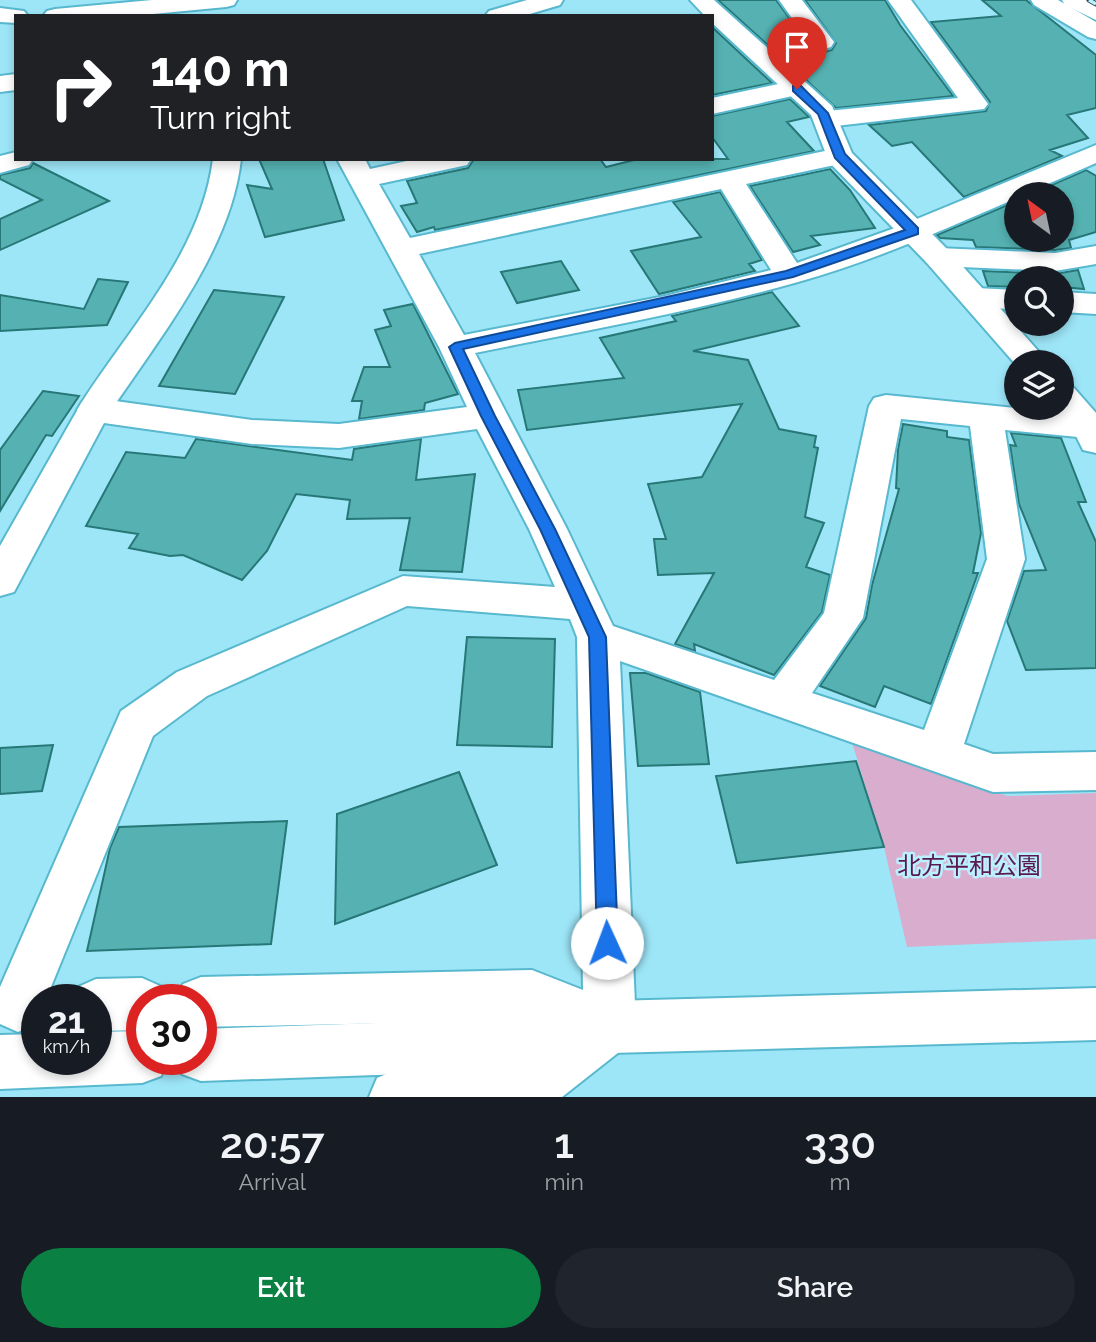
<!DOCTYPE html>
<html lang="en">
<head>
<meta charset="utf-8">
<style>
	body { margin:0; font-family:Raleway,"Noto Sans JP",sans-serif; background:#20242c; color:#f1f3f6; height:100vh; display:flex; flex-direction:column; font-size:26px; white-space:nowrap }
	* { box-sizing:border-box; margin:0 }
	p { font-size:23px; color:#9ea1a6 }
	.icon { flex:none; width:38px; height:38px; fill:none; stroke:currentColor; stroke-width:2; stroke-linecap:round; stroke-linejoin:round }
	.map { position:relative; height:1097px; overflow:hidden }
	.drawer { display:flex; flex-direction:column; background:#171b24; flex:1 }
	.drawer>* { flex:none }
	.banner { position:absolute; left:14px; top:14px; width:700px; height:147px; border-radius:0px; box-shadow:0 4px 10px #0003; background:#202124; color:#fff; overflow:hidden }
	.needle { width:46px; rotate:327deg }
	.controls { position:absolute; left:1004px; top:182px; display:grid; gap:14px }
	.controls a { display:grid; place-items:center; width:70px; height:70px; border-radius:50%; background:#171b24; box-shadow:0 4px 10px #0003; font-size:35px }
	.speed { position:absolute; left:21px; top:984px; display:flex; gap:14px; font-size:35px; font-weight:700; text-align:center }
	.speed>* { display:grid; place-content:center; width:91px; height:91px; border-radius:50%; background:#171b24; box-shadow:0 4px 10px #0003; line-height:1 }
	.speed small { font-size:18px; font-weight:400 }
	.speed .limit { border:10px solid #d22; background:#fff; color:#111 }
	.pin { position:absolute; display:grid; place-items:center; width:60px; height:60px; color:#fff; margin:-72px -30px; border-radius:50% 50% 50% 0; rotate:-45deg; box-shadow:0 0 7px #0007 }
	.pin .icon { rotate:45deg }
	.me { position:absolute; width:77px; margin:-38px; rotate:358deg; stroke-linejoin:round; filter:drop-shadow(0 0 5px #0008) }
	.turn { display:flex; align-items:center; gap:24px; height:147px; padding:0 21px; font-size:32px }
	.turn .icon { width:91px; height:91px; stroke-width:2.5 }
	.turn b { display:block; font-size:49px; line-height:60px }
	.eta { display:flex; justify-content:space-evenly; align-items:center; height:119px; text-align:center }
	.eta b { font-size:42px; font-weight:600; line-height:49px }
	.cta { display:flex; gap:14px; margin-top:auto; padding:14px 21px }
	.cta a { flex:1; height:80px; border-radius:42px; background:#0b8043; color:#fff; font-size:28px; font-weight:600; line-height:80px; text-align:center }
	.cta a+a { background:#20242c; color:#f1f3f6 }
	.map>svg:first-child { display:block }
</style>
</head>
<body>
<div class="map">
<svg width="1096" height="1097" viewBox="0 0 1096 1097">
	<rect width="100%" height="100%" fill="#9de6f8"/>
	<path fill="#d9adce" d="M 851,739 L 1007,796 L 1096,793 L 1096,939 L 907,947 L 884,847 Z"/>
	<path fill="#56b2b2" stroke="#277777" stroke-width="2" d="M 718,0 L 776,0 L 803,37 L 770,47 Z
		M 805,0 L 885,0 L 900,25 L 953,96 L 836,108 L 787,62 L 832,50 L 836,43 Z
		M 982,0 L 1026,0 L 1096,55 L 1096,108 L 1067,115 L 1088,138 L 1050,150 L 1062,156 L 964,197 L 912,142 L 892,146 L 869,125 L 986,111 L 990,102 L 931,22 L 1001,16 Z
		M 712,27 L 772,83 L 712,95 Z
		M 790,99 L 809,117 L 787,122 L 814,151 L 435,230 L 434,227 L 417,232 L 401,206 L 417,203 L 407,181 L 468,168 L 474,159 L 600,159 L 606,167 L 638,159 L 728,159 L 712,137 L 712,116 Z
		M 259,159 L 323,159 L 344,220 L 265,237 L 247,185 L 272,189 Z
		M 33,163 L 109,201 L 0,250 L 0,219 L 42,200 L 0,179 L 0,175 L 30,168 Z
		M 830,169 L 850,190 L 875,228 L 811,236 L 820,245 L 793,252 L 750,186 Z
		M 1086,170 L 1096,176 L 1096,232 L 1069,240 L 1071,248 L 1055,250 L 976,247 L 973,240 L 940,238 L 937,235 L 1017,201 L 1017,240 L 1062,240 L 1062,194 L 1031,194 Z
		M 720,192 L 762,260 L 749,264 L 755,271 L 659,294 L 631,251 L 701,237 L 673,202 Z
		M 561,261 L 579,290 L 517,303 L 501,272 Z
		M 1078,270 L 1084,289 L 1062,287 L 1062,278 L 1017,278 L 1017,287 L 988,286 L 983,271 L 1055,274 Z
		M 98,279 L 128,282 L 107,325 L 0,331 L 0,295 L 84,309 Z
		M 214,290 L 284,297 L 235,394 L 159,386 Z
		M 772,292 L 799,326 L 693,351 L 748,360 L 779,429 L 816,436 L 814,447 L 818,448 L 805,517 L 824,523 L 806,567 L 830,575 L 822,612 L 774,675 L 694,644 L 695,651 L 675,644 L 714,573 L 658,575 L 654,539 L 666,539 L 648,484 L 702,477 L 742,404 L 527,430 L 518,390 L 624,378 L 600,338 L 676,321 L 672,316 Z
		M 413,304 L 458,394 L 425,403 L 424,410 L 359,419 L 362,401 L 352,401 L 364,367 L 390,367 L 375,330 L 391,326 L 384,310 Z
		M 43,391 L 79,396 L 52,436 L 46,435 L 0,511 L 0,450 Z
		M 903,424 L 947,431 L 947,437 L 969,440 L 981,533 L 973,573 L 978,573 L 931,704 L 884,686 L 875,707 L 820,686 L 866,618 L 872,585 L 899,489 L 896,488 L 898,449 Z
		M 1011,433 L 1061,438 L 1086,502 L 1078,502 L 1096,542 L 1096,668 L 1026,670 L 1007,621 L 1024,571 L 1046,570 L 1019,504 L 1010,445 L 1016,446 Z
		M 196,439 L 352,460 L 354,449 L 421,439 L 416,480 L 475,474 L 462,572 L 400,570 L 410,518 L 347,519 L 350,500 L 296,494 L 267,551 L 242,580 L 183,555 L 170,556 L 129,548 L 138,534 L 86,526 L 126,452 L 185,458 Z
		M 467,637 L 555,639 L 552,747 L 457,745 Z
		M 630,673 L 646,673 L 700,692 L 709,764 L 638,766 Z
		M 53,745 L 42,791 L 0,794 L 0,748 Z
		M 856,761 L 884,847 L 737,863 L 716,776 Z
		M 459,772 L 497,865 L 335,924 L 337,814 Z
		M 287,821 L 271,944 L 87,951 L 110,848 L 119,827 Z"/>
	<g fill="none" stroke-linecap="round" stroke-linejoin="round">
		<g stroke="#58b8ce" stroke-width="4">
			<path id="street" d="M 152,0 L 237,0 L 234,5 L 226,7 L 132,16 L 43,16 L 47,11 L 55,9 Z
				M 779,0 L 802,0 L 834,42 L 831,47 L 765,65 L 756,63 L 753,58 L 756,53 L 807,39 Z
				M 888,0 L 911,0 L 988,104 L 984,109 L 827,127 L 818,125 L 814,119 L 818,113 L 827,111 L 958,98 Z
				M 1031,0 L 1058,0 L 1096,22 L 1096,39 L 1088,37 L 1034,5 Z
				M 0,8 L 24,11 L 28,16 L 16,16 L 16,23 L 0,22 Z
				M 16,74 L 16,90 L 0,92 L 0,76 Z
				M 797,80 L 806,83 L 810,88 L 806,93 L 712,114 L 712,98 Z
				M 1096,145 L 1096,163 L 1025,194 L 1017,194 L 1017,198 C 945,229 873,261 798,282 C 691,312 583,331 475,353 L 567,529 L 613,626 L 774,680 L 824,613 L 869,406 L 874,398 L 886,395 L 1096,416 L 1096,436 L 1088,438 L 1005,430 L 1025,559 L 964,744 L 993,754 L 1096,752 L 1096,790 L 993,792 L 620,661 L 636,1027 L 628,1045 L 562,1097 L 369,1097 L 377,1078 L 396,1070 L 522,1061 L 560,1032 L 532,1020 L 201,1027 L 201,999 L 176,999 L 183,984 L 201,977 L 532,970 L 583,990 L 577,637 L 570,619 L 407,606 L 207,696 L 153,736 L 46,999 L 37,999 L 36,1024 L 18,1032 L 0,1024 L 0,987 L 121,711 L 177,672 L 403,576 L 555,587 L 529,529 L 477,429 L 339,448 L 252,444 L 104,423 L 14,592 L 0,596 L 0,546 L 82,402 L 94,398 L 252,420 L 339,424 L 467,407 L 439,347 L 337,159 L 365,159 L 370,169 L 416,159 L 471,159 L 467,165 L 379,184 L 410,238 L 839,148 L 849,150 L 853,156 L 849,162 L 746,184 L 797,263 L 895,228 ZM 721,189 L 771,270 L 665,296 L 464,335 L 419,254 ZM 901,419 L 970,426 L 987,559 L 924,730 L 812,693 L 863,618 Z
				M 16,152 L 16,159 L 33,159 L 29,165 L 0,173 L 0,156 Z
				M 1096,246 L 1096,264 L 1055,271 L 938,266 L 927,263 L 923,257 L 927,251 L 938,248 L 1055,253 Z
				M 976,288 L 1017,290 L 1017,310 L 965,305 L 960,298 L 965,291 Z
				M 1062,292 L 1096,294 L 1096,314 L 1062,312 Z
				M 142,978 L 160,986 L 166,999 L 142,999 L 142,1030 L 96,1031 L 96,999 L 73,999 L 78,987 L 96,979 Z"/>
		</g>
		<g stroke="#58b8ce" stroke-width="4">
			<path id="secondary" d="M 527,0 L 563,0 L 560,5 L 523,16 L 485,16 L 489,11 Z
				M 690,0 L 714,0 L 832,106 L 852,153 L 949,251 L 1048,362 L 1017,362 L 1017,366 L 927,263 L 829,162 L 811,115 L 712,23 L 712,16 L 705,16 Z
				M 213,159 L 241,159 C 231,252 156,342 106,418 L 94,422 L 82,418 L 77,410 C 126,331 201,255 213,159 Z
				M 1062,385 L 1074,388 L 1096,413 L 1096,453 L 1083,450 L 1074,432 L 1053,408 L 1062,408 Z
				M 1096,988 L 1096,1040 L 610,1053 L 405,1074 L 201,1081 L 182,1074 L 176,1059 L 201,1059 L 201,1029 L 405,1022 L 610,1001 Z
				M 142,1031 L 142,1059 L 168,1059 L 161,1076 L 142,1083 L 0,1089 L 0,1035 L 37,1034 L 37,1059 L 96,1059 L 96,1032 Z"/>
		</g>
		<g stroke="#58b8ce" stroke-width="4">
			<path id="highway" d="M 1062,0 L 1090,0 L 1096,3 L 1096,20 L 1065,5 Z"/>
		</g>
		<use href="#street" fill="#fff" fill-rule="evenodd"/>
		<use href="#secondary" fill="#fff" fill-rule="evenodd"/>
		<use href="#highway" fill="#fff" fill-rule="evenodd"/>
		<g stroke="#244b55" stroke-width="5">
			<path id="rail" d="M 1089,0 L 1096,4"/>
		</g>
		<use href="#rail" stroke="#bbf0fe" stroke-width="3.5" stroke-dasharray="10" stroke-linecap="butt"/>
	</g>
	<path fill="#1a73e8" stroke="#114b97" stroke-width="2" d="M 793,86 L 801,86 L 828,113 L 845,154 L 918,228 L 918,234 L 793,277 L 463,349 L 495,416 L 555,529 L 606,637 L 618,943 L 615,950 L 607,953 L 600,950 L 597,943 L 589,637 L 540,529 L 481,416 L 449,347 L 455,343 L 786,271 L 905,230 L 835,158 L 818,114 L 793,91 Z"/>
	<g text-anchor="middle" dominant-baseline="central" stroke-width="5" stroke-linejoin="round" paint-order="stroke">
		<g font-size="24" fill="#5b1950" stroke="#bbf0fe">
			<text x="969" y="865">北方平和公園</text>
		</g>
	</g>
</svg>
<div class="controls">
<a><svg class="needle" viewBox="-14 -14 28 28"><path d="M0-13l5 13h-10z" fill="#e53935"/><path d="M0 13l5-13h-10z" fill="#9ea1a6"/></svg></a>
<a><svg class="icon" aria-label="search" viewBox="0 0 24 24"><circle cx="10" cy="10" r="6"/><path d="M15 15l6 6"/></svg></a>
<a><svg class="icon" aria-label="layers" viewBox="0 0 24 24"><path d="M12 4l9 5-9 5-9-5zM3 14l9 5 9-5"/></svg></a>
</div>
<div class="speed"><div>21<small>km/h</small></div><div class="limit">30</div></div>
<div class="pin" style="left:797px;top:89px;background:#d93025"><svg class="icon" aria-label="arrive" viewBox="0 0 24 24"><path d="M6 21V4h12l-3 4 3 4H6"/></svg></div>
<svg class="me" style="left:607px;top:943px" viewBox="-20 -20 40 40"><circle r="19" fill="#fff"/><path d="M0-13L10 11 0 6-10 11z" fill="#1a73e8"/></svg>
<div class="banner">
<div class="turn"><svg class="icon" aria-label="right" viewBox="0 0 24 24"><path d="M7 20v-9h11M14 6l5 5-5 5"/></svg><div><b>140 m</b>Turn right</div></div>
</div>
</div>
<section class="drawer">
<div class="eta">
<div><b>20:57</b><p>Arrival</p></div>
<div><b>1</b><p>min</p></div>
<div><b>330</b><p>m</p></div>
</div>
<div class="cta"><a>Exit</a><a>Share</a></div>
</section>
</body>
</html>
